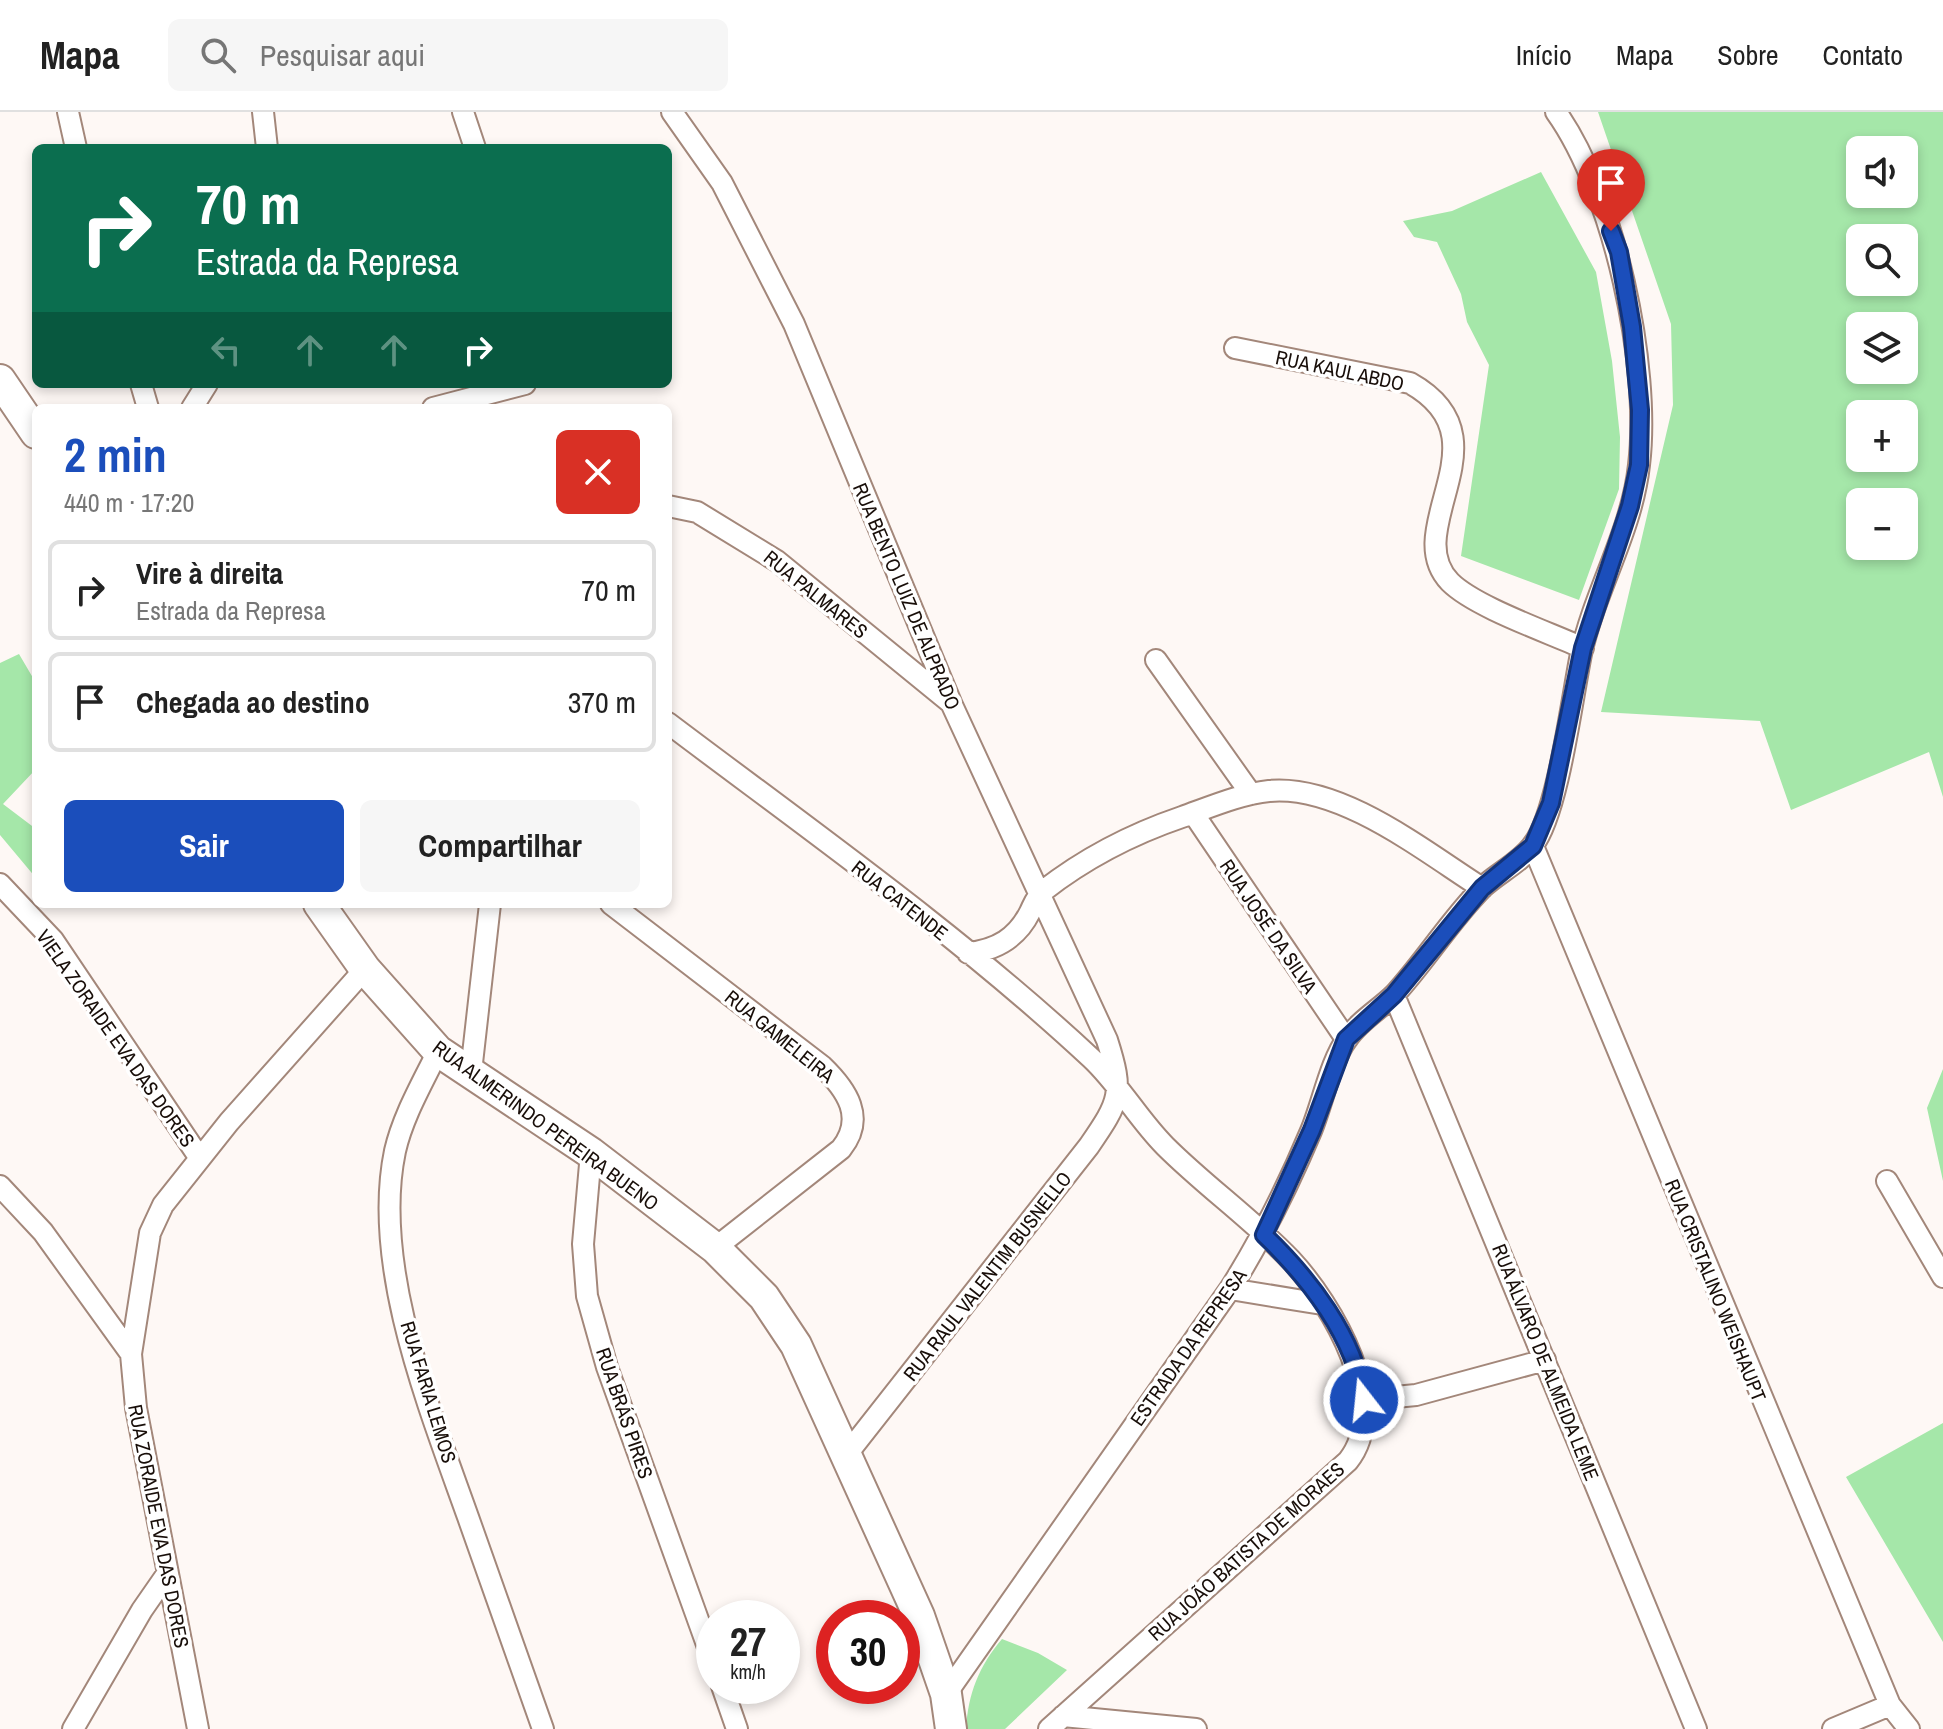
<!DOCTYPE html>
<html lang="pt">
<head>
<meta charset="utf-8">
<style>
	body { margin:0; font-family:"Archivo Narrow",sans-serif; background:#f6f6f6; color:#222; height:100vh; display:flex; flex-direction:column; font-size:30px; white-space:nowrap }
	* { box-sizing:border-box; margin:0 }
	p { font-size:26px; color:#767676 }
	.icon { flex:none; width:44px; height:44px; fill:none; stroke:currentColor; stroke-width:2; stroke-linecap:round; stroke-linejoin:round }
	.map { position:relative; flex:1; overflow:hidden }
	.drawer { position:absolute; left:32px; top:292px; width:640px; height:504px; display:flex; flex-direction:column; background:#fff; border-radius:12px; box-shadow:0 4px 12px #0003 }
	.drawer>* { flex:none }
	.banner { position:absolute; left:32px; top:32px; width:640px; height:244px; border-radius:12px; box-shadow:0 4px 12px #0003; background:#0b6e4f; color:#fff; overflow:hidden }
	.controls { position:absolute; left:1846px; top:24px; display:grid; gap:16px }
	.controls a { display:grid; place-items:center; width:72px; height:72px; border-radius:12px; background:#fff; box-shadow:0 4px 12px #0003; font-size:40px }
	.speed { position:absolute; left:696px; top:1488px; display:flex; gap:16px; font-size:40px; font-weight:700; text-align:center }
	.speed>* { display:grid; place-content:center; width:104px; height:104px; border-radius:50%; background:#fff; box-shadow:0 4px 12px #0003; line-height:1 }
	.speed small { font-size:20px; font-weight:400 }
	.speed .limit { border:12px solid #d22; background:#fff; color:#111 }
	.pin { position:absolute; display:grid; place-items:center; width:68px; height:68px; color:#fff; margin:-82px -34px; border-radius:50% 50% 50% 0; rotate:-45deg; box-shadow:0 0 8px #0007 }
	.pin .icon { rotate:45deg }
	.me { position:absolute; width:88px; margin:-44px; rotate:344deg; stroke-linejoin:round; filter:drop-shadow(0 0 6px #0008) }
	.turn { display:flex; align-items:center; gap:28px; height:168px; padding:0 32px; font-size:36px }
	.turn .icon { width:104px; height:104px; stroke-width:2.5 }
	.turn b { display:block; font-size:56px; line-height:68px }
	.lanes { display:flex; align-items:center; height:76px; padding:0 32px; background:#0003; justify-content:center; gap:40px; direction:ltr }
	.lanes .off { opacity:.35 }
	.round { display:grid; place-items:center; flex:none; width:84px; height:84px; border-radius:12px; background:#f6f6f6 }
	.headline { display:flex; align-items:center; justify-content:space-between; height:136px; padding:0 32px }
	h1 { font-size:48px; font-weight:700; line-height:60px; color:#1b4ebb }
	.action { display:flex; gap:16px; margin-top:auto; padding:16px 32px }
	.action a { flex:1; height:92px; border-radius:12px; background:#1b4ebb; color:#fff; font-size:32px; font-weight:700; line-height:92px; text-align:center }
	.action a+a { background:#f6f6f6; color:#222 }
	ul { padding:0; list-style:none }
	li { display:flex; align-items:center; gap:24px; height:100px; margin:0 16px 12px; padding:0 16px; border:4px solid #e0e0e0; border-radius:12px }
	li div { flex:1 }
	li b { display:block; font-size:30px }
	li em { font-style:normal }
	header { display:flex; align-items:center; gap:48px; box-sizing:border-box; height:112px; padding:0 40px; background:#fff; border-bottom:2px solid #e0e0e0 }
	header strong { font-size:38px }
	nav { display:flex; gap:44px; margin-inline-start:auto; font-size:28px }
	.search { width:560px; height:72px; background:#f6f6f6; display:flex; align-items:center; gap:20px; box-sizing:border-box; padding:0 28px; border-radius:12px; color:#767676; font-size:30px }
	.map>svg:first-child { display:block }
</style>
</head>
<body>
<header>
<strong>Mapa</strong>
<div class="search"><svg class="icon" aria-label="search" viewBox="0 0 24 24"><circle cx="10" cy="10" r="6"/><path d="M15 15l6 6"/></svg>Pesquisar aqui</div>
<nav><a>Início</a><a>Mapa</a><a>Sobre</a><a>Contato</a></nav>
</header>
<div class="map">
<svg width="1943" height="1617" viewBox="0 0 1943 1617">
	<rect width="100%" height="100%" fill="#fef8f5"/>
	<path fill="#a5e7a9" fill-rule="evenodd" d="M 1598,0 L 1943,0 L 1943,685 L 1929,640 L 1791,698 L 1760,609 L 1601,600 L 1673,293 L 1671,212 ZM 1904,38 L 1904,82 L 1860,82 L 1860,38 ZM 1904,126 L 1904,170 L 1860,170 L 1860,126 ZM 1860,214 L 1904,214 L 1904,258 L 1860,258 ZM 1904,302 L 1904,346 L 1860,346 L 1860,302 ZM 1904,390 L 1904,434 L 1860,434 L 1860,390 Z
		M 1541,60 L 1596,160 L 1612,249 L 1620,325 L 1619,377 L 1579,488 L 1461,444 L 1489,253 L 1467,210 L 1461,182 L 1437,130 L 1414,125 L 1403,109 L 1452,99 Z
		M 19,542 L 36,571 L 36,657 L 3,692 L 36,717 L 36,766 L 0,723 L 0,551 Z
		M 1943,957 L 1943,1069 L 1927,996 Z
		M 1943,1311 L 1943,1530 L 1846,1365 Z
		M 1002,1527 L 1038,1541 L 1067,1558 L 1005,1617 L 966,1617 C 968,1582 979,1554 1002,1527 Z"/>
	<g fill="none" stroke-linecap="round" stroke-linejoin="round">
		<g stroke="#a3877a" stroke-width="24">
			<path id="minor" d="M 68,0 L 76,36
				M 263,0 L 267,36
				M 463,0 L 475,36
				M 672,0 L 722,71 L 794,212 L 952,593 L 1107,928 C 1124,981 1120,989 1089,1034 L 847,1342
				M 1235,236 L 1410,271 C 1510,327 1398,416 1450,470 C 1475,495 1548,520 1583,536
				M 141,272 L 148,296
				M 192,296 L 207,272
				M 433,296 L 525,272
				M 668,394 L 697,400 L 777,449 L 951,591
				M 1156,548 L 1251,682
				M 668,611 C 811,719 960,824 1091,946 C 1119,972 1138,1007 1165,1034 C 1205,1074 1252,1107 1291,1148 C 1332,1192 1392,1294 1348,1349 L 1049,1617
				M 1193,701 L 1346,927
				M 1533,734 L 1890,1593 L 1909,1617
				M 0,772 L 53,828 L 199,1045
				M 611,792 L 822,954 C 847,978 866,1006 841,1037 L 715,1136
				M 968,841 C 997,838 1017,826 1030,800 C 1034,792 1036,785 1043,779 C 1084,747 1132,722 1182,705 C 1210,695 1240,682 1269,679 C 1341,672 1425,740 1482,776
				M 1394,883 L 1696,1617
				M 438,939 C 422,972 403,1004 395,1039 C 371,1154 430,1298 468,1405 C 493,1476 518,1546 543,1617
				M 471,960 L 490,792
				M 591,1041 L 583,1132 L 587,1184 L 607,1255 L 714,1552
				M 1887,1069 L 1943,1165
				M 0,1074 L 43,1120 L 131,1242
				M 1230,1177 L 1322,1192
				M 1364,1288 L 1416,1283 L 1545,1248
				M 722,1574 L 737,1617
				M 946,1582 L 1230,1177 C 1262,1126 1288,1074 1311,1019 C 1322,993 1331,948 1347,927 C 1359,909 1380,897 1395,882 C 1426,848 1451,807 1483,775 C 1498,761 1521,750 1533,733 C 1558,701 1572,586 1581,542 C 1595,478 1632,419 1639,353 C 1651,254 1614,81 1556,0
				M 1063,1604 L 1196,1617
				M 73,1617 L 142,1498 L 167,1462
				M 198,1617 L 136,1296 L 131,1242 L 150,1121 L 163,1093 L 229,1010 L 365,857
				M 1833,1617 L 1890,1593"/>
		</g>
		<g stroke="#a3877a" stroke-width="34">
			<path id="secondary" d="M 0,268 L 36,321
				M 319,792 L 365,857 L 438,939 L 591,1041 L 715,1136 L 764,1185 L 796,1233 L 919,1504 L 946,1582 L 951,1617"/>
		</g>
		<use href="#minor" stroke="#fff" stroke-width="20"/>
		<use href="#secondary" stroke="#fff" stroke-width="30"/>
	</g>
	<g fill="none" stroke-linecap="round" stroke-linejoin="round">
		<g stroke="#12337a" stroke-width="20">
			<path id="route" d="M 1364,1288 C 1355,1225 1309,1166 1264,1123 L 1312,1018 L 1346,927 L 1394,883 L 1482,776 L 1533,734 L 1551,691 L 1583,536 L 1630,394 L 1639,353 L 1640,298 L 1632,215 L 1619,140 L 1611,119"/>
		</g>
		<use href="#route" stroke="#1b4ebb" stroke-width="14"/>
	</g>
	<g text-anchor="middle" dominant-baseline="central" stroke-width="7" stroke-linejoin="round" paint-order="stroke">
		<g font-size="20" fill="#180e09" stroke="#fff">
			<text transform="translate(1340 258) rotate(12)">RUA KAUL ABDO</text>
			<text transform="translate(816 482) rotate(39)">RUA PALMARES</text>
			<text transform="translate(907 484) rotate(67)">RUA BENTO LUIZ DE ALPRADO</text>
			<text transform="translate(900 788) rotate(38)">RUA CATENDE</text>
			<text transform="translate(1269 814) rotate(56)">RUA JOSÉ DA SILVA</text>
			<text transform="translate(780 924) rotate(39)">RUA GAMELEIRA</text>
			<text transform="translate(116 926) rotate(55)">VIELA ZORAIDE EVA DAS DORES</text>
			<text transform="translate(546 1013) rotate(36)">RUA ALMERINDO PEREIRA BUENO</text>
			<text transform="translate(987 1164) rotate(-52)">RUA RAUL VALENTIM BUSNELLO</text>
			<text transform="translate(1716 1178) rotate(68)">RUA CRISTALINO WEISHAUPT</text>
			<text transform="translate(1188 1235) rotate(-55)">ESTRADA DA REPRESA</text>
			<text transform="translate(1546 1250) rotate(68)">RUA ÁLVARO DE ALMEIDA LEME</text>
			<text transform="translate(429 1280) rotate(73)">RUA FARIA LEMOS</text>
			<text transform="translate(625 1301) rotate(71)">RUA BRÁS PIRES</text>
			<text transform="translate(159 1414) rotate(79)">RUA ZORAIDE EVA DAS DORES</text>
			<text transform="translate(1246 1439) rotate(-42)">RUA JOÃO BATISTA DE MORAES</text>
		</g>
	</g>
</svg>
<div class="controls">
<a><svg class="icon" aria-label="sound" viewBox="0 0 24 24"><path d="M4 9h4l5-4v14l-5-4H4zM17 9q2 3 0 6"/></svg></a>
<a><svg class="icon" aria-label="search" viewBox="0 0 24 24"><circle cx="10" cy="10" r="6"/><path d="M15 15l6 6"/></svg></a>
<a><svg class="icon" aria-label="layers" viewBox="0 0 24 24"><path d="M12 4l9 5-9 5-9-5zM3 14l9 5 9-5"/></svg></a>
<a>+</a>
<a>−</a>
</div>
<div class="speed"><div>27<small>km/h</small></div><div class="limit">30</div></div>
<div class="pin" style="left:1611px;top:119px;background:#d93025"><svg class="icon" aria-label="arrive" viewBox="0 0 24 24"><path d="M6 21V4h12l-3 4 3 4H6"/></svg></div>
<svg class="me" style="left:1364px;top:1288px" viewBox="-20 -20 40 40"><circle r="17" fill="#1b4ebb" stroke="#fff" stroke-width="3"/><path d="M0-11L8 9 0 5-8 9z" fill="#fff"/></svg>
<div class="banner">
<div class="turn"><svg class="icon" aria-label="right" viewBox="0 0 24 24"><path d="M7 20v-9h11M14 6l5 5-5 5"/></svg><div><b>70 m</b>Estrada da Represa</div></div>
<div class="lanes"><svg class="icon off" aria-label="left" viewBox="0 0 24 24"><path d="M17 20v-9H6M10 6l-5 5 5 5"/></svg><svg class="icon off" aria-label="ahead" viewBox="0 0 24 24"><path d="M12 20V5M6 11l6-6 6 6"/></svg><svg class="icon off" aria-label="ahead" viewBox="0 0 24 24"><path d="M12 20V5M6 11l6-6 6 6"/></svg><svg class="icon" aria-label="right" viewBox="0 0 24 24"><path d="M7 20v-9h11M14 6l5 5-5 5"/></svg></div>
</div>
<section class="drawer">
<div class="headline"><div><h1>2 min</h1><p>440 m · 17:20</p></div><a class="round" style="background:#d93025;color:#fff"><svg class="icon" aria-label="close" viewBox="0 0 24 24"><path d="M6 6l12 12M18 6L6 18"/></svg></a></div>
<ul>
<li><svg class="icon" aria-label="right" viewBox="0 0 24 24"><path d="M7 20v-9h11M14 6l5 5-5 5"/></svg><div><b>Vire à direita</b><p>Estrada da Represa</p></div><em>70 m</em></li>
<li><svg class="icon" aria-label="arrive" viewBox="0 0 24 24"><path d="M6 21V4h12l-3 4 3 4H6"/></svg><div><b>Chegada ao destino</b></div><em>370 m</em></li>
</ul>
<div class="action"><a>Sair</a><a>Compartilhar</a></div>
</section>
</div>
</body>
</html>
